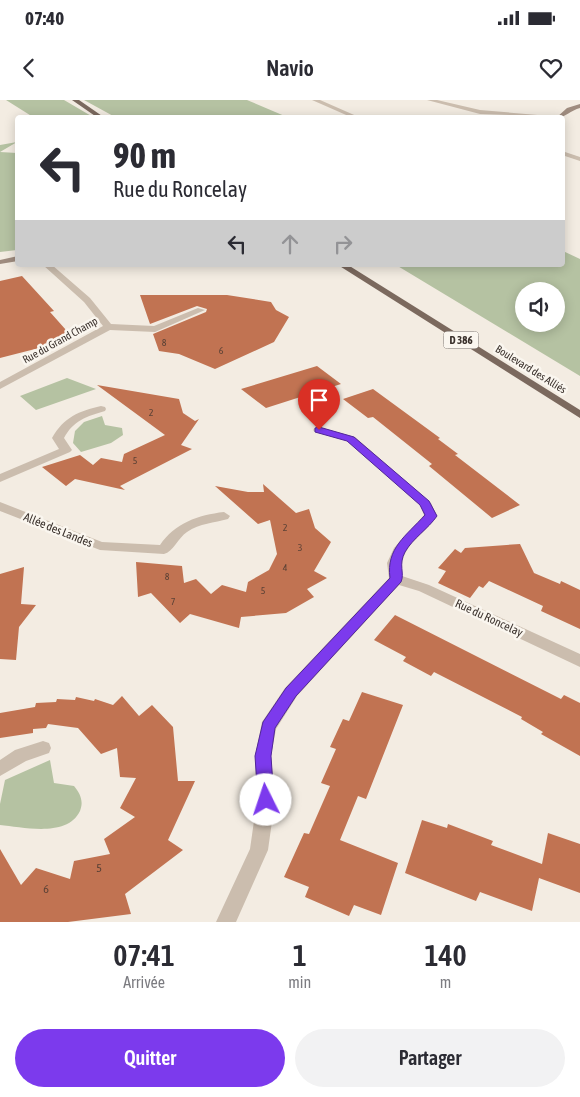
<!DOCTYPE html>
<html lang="fr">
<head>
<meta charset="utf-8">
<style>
	body { margin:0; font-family:"Asap Condensed",sans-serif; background:#f2f2f3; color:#2b2b33; height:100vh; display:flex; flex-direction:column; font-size:19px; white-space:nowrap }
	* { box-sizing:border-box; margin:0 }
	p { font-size:16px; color:#7c7c81 }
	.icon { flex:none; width:28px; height:28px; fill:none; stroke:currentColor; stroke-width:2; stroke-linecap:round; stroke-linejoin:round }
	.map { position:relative; height:822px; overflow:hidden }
	.sheet { display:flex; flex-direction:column; background:#fff; flex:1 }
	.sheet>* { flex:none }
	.banner { position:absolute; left:15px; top:15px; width:550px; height:152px; border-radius:5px; box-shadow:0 2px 12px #0003; background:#fff; color:#2b2b33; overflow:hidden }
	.buttons { position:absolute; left:515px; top:182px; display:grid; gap:10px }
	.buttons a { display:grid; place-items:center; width:50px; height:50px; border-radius:50%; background:#fff; box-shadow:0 2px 12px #0003; font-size:25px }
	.pin { position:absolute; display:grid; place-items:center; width:42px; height:42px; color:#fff; margin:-51px -21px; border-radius:50% 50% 50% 0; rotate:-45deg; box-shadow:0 0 5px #0007 }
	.pin .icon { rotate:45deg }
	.me { position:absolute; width:55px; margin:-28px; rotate:356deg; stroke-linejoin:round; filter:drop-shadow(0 0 4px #0008) }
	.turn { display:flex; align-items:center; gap:18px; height:105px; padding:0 15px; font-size:22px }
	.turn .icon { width:65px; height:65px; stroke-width:2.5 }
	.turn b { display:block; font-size:35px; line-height:42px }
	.lanes { display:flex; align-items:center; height:48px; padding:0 15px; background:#0003; justify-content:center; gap:25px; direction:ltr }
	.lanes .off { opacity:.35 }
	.eta { display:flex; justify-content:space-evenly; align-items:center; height:85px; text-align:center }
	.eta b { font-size:30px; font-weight:600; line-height:35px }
	.primary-button { display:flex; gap:10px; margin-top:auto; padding:10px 15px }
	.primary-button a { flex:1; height:58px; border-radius:30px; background:#7c3aed; color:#fff; font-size:20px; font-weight:600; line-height:58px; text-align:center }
	.primary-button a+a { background:#f2f2f3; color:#2b2b33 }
	.status { display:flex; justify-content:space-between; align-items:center; height:35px; padding:0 25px; background:#fff; direction:ltr }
	.status svg { height:14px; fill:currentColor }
	header { display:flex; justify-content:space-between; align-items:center; height:65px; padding:0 15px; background:#fff; font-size:22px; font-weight:600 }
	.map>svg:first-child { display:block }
</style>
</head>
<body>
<div class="status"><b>07:40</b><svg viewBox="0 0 49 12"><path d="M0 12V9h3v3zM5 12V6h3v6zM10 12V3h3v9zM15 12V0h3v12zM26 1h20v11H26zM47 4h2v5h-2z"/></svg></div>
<header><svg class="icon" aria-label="back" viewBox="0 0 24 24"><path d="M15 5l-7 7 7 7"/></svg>Navio<svg class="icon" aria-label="heart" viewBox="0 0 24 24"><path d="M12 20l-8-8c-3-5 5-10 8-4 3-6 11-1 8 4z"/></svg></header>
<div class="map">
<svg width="580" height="822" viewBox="0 0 580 822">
	<rect width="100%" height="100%" fill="#f3ece2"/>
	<path fill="#b5c2a2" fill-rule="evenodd" d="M 6,0 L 64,0 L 93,17 L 33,17 Z
		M 84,0 L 247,0 L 287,17 L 115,17 Z
		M 17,42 L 0,52 L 17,53 L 17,150 L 0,152 L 0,45 Z
		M 563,151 L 580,159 L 580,276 L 396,165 L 562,165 ZM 524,191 L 556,191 L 556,224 L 524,224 Z
		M 67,278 L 96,289 L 36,310 L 20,296 Z
		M 102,316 L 105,325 L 122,328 L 123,335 L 111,343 L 81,352 L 73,343 L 75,331 L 84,322 Z
		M 50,660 L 54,683 L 74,686 C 80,693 84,701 80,711 C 67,738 23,727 0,725 L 0,704 L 5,680 Z"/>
	<path fill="#c17352" d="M 22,176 L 54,211 L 50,212 L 74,239 L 0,258 L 0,181 Z
		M 140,195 L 227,195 L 271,202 L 276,210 L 289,217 L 274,242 L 215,269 L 179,254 L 159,251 L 153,234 L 206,212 L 207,209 L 197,206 L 150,224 Z
		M 317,266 L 341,284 L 266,308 L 241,289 Z
		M 97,285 L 179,299 L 183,313 L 195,321 L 199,319 L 181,345 L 192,349 L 120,386 L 125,390 L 75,379 L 66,386 L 42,367 L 80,355 L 93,365 L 101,358 L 122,362 L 124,354 L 165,335 Z
		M 373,289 L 440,338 L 438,339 L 458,354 L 455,355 L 520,405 L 492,418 L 429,366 L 432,364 L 373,317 L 368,318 L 343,299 Z
		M 263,384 L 296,413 L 309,409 L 315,428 L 331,442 L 314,471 L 327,478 L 307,489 L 314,497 L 286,513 L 241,517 L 239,528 L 190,514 L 180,523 L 151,493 L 138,497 L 136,462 L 182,466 L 184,483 L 196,479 L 211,494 L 222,485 L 246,492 L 248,482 L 269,470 L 277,454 L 270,420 L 258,424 L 215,386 L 248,392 L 264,392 Z
		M 520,444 L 534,473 L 560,484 L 561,481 L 580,490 L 580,529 L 541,511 L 543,506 L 489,481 L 483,488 L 479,486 L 470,498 L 438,483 L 446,471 L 438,468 L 455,449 L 461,453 L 465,448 Z
		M 24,467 L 21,504 L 36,505 L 19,527 L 16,560 L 0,559 L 0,474 Z
		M 395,515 L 561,599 L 564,595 L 580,603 L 580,656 L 541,634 L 543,632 L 521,619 L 522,617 L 434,572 L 431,576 L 403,561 L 406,557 L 374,540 Z
		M 362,592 L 403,605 L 366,699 L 358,696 L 340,740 L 398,763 L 381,815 L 354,805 L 349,816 L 305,797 L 309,787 L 284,777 L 304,733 L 309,734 L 330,686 L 321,683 L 336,649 L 330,647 L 343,619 L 349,621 Z
		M 122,596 L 139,616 L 152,605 L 173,627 L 178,681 L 195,681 L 168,740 L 183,750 L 125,794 L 131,814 L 68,822 L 0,822 L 0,749 L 21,785 L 36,768 L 70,779 L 74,761 L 110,754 L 104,739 L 135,717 L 120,708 L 136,678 L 120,677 L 117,648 L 101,654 L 78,628 L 48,624 L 46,628 L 33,629 L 33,633 L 0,638 L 0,613 L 35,607 L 36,603 L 56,602 L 57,599 L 75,600 L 76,597 L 94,601 L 95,599 L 113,605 Z
		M 422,720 L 447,728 L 448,724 L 493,741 L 491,745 L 542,764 L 548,733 L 580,744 L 580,793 L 539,778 L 532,811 L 480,792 L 476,801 L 405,773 Z"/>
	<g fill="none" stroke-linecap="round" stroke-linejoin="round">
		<path fill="#cbbdae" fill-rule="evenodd" d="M 312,0 L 320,0 L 361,18 L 353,18 Z
			M 427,0 L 437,0 L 480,10 L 561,17 L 480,14 Z
			M 562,51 L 580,57 L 580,61 L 562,55 Z
			M 43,165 L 52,165 L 90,198 L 111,224 L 154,226 L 198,208 L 205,210 L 155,232 L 110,230 L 0,289 L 0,282 L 103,226 L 84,202 Z
			M 101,306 L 105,307 L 106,309 L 105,311 C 87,316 73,321 64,338 L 72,350 L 70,352 L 0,382 L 0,374 L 59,349 L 52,338 C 64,317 79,311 101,306 Z
			M 319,327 L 355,337 L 431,403 L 437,416 C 422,438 398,446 402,476 L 429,485 L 580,554 L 580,567 L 419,491 L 399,485 L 297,596 L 276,629 L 271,656 L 275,700 L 268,750 L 236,822 L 216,822 L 250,749 L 257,700 L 255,656 L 262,622 L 285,588 L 389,478 L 387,463 L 394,448 L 424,415 L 420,405 L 347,341 L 315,332 L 313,330 L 315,328 Z
			M 0,402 L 102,442 L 160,445 C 175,423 198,415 224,412 L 230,416 L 228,419 C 214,423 200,423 187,432 C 178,438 173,452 164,454 L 100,450 L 0,411 Z
			M 43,641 L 49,643 L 51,648 L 49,653 L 26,661 L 0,676 L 0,660 L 15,650 Z"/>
		<path fill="#9f8c7f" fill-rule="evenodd" d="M 580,4 L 580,8 C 571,10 565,18 556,18 L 567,8 Z
			M 18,156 L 18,161 L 0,164 L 0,160 Z"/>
		<path fill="#7b695e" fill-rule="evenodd" d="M 72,0 L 79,0 L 105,18 L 98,18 Z
			M 338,165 L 348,165 L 580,310 L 580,318 Z"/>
	</g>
	<path fill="#7c3aed" stroke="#51269a" d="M 319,327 L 354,337 L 429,401 L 437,416 C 428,429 413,438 405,452 C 398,465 405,473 401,482 L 296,596 L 275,628 L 271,656 L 274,700 L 272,705 L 266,707 L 260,705 L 258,700 L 255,656 L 263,622 L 286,588 L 390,478 C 386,448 406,436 425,415 L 420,405 L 347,341 L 315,332 L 315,328 Z"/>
	<g text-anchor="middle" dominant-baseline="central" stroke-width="5" stroke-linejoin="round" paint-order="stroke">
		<g font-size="10" fill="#5c4236">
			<text x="164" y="242">8</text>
			<text x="221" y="250">6</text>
			<text x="151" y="312">2</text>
			<text x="135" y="360">5</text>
			<text x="285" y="427">2</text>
			<text x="300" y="447">3</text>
			<text x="285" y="467">4</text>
			<text x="167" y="476">8</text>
			<text x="263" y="490">5</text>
			<text x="173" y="501">7</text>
		</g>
		<g font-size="11" fill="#3a312c" stroke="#faf6ef">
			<text transform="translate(60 240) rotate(-29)">Rue du Grand Champ</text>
			<text transform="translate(531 269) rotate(32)">Boulevard des Alliés</text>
		</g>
		<rect fill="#faf6ef" stroke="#746c66" stroke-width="1" x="443.5" y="231.5" width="35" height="17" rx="4"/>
		<g font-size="11" font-weight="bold" fill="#3a312c">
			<text x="461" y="240">D 386</text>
		</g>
		<g font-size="12" fill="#3a312c" stroke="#faf6ef">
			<text transform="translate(58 430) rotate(22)">Allée des Landes</text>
			<text transform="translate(489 518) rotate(25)">Rue du Roncelay</text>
		</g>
		<g font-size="12" fill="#5c4236">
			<text x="99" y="768">5</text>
			<text x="46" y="789">6</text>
		</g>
	</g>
</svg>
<div class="buttons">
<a><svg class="icon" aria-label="sound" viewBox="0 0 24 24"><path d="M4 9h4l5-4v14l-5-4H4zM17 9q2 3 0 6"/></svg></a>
</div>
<div class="pin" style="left:319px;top:330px;background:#d93025"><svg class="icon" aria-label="arrive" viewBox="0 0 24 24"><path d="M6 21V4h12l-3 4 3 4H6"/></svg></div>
<svg class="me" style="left:266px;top:700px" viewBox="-20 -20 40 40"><circle r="19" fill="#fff"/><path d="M0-13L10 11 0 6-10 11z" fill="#7c3aed"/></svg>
<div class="banner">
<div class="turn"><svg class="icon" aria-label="left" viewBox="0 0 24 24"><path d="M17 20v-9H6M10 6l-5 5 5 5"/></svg><div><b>90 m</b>Rue du Roncelay</div></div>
<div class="lanes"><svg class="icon" aria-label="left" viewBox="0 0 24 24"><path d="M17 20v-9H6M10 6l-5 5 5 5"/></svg><svg class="icon off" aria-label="ahead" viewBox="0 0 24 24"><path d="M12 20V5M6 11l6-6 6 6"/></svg><svg class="icon off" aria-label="right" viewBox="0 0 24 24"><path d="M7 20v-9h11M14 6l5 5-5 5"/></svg></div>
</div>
</div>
<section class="sheet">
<div class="eta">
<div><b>07:41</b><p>Arrivée</p></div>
<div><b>1</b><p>min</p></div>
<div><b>140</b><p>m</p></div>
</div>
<div class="primary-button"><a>Quitter</a><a>Partager</a></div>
</section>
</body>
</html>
